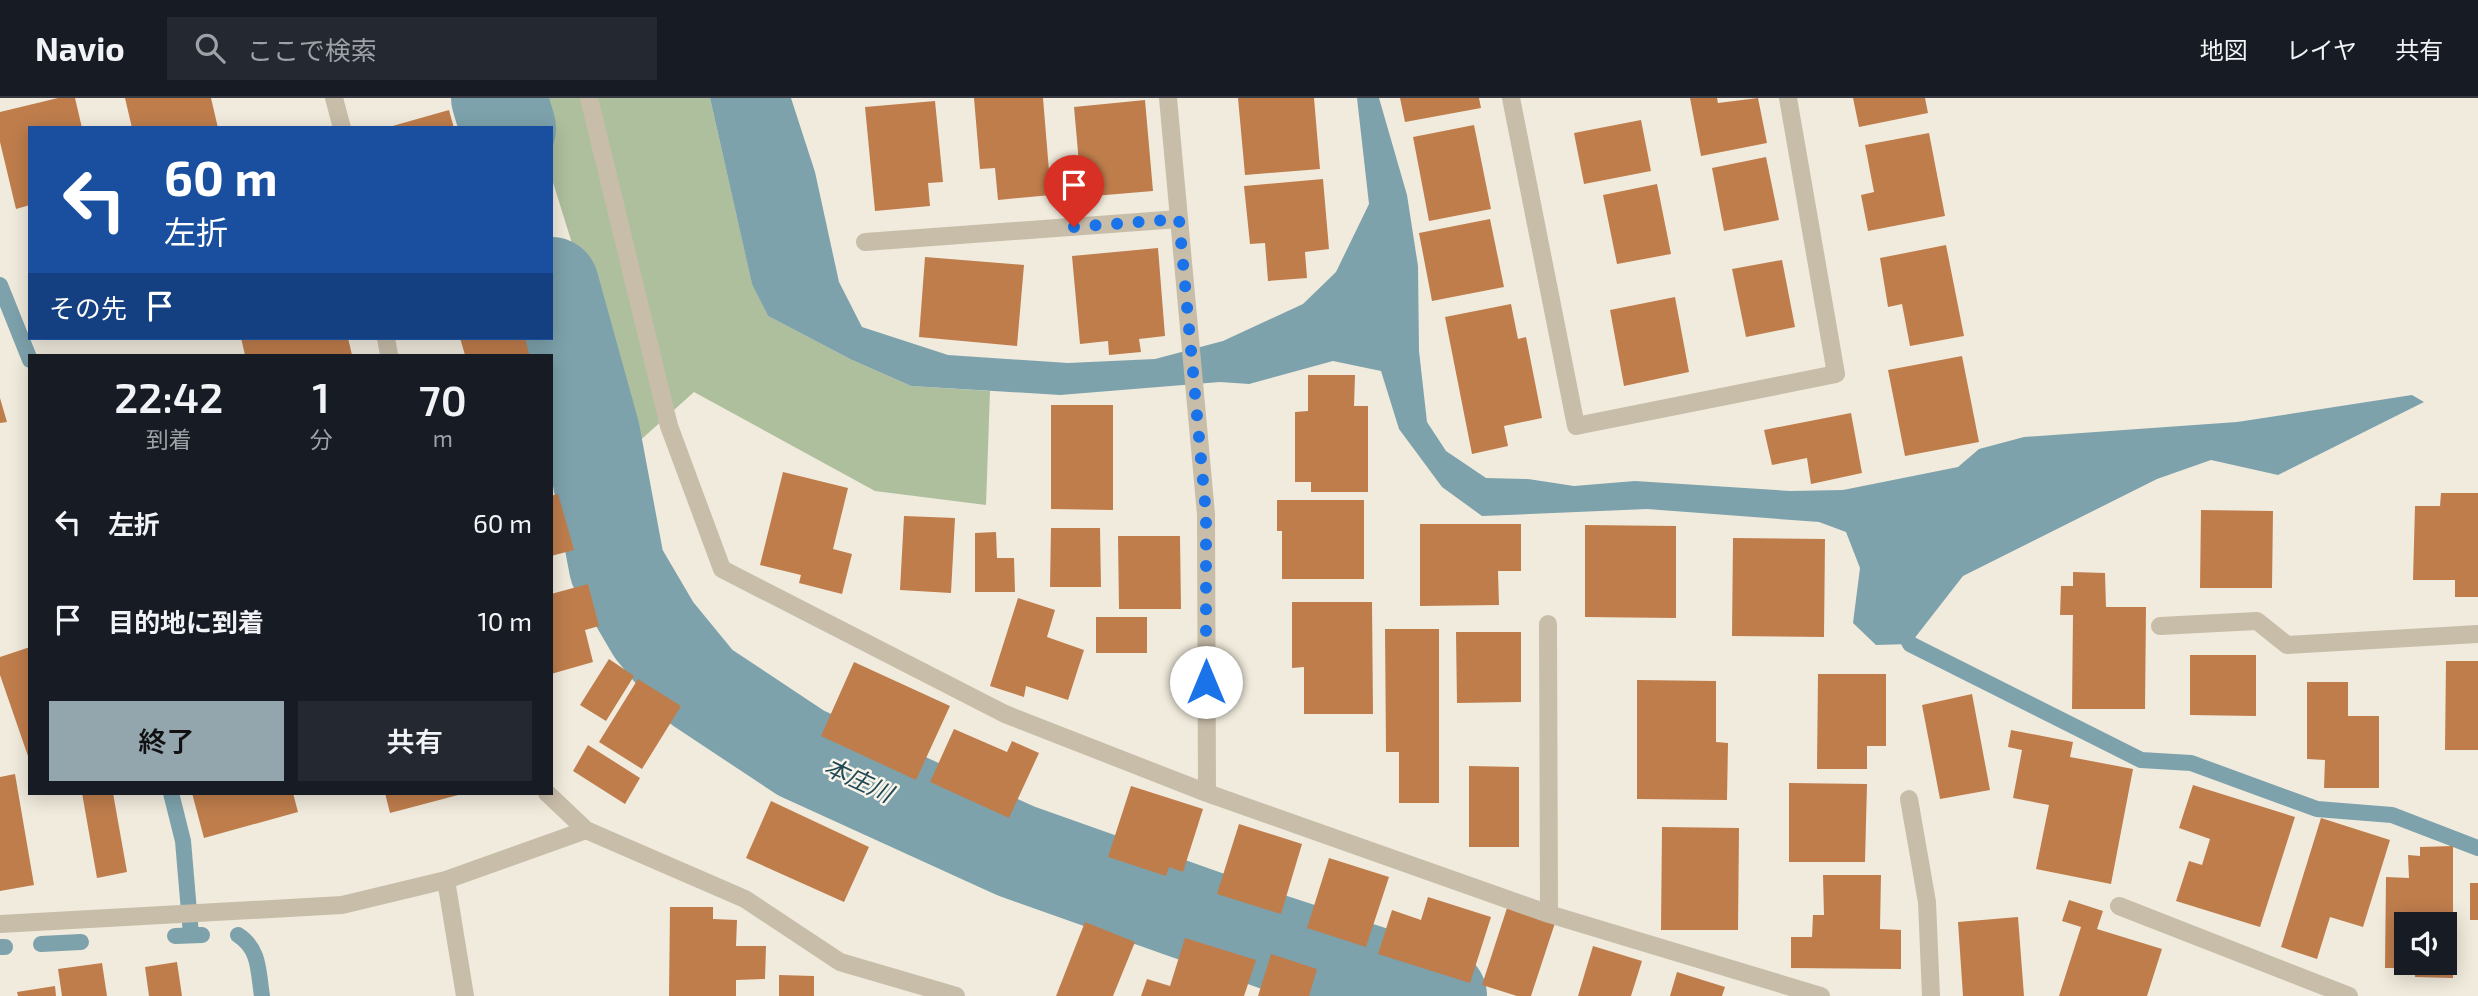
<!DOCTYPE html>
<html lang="ja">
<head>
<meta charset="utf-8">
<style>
	body { margin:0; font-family:"Exo 2","Noto Sans JP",sans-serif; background:#242831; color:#f1f3f6; height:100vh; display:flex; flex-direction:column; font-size:26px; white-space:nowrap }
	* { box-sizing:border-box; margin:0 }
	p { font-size:23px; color:#9ea1a6 }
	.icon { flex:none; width:38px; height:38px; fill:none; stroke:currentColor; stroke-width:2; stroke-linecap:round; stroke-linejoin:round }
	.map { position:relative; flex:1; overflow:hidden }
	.side { position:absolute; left:28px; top:256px; width:525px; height:441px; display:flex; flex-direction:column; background:#171b24; border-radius:0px; box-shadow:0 4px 18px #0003 }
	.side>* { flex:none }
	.top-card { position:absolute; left:28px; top:28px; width:525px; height:214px; border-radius:0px; box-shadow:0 4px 18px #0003; background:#1a4fa0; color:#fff; overflow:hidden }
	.fabs { position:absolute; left:2394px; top:814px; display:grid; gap:14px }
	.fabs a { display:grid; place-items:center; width:63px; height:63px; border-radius:0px; background:#171b24; box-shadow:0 4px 18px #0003; font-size:35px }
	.pin { position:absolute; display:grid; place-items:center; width:60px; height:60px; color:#fff; margin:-72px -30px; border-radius:50% 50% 50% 0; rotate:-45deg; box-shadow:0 0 7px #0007 }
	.pin .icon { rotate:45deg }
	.me { position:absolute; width:77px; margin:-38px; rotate:0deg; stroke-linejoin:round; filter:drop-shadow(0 0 5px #0008) }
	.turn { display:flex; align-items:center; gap:24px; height:147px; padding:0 21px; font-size:32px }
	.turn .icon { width:91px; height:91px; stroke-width:2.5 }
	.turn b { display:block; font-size:49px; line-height:60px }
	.then { display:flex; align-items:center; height:66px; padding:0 21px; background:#0003; gap:14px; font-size:26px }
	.eta { display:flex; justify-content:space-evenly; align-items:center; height:119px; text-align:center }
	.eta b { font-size:42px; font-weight:600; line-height:49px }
	.action { display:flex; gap:14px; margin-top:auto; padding:14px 21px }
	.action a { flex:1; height:80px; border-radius:0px; background:#93a6ae; color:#111; font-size:28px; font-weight:600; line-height:80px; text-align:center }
	.action a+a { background:#242831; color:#f1f3f6 }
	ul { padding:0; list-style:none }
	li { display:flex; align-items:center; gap:21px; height:98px; padding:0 21px }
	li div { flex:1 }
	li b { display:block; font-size:26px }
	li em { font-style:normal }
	header { display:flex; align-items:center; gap:42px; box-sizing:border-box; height:98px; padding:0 35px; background:#171b24; border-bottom:2px solid #363941 }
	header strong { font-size:33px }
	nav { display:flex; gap:38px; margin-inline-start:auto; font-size:24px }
	.search { width:490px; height:63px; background:#242831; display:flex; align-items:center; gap:18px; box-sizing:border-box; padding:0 24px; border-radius:0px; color:#9ea1a6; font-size:26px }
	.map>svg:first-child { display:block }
</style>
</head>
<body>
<header>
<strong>Navio</strong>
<div class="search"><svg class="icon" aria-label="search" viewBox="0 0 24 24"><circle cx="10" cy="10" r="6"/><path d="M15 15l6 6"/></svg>ここで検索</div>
<nav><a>地図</a><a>レイヤ</a><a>共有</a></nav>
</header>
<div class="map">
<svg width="2478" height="898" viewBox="0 0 2478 898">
	<rect width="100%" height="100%" fill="#f1ebdd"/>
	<path fill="#aebf9d" d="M 527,0 L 710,0 L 752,185 L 768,218 L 850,261 L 911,288 L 990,293 L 986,407 L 875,393 L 694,294 L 635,347 L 551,78 L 551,30 L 536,30 Z"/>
	<path fill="#7da2ac" d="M 710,0 L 791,0 L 815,74 L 839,184 L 862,229 L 948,257 L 1068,265 L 1155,261 L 1223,243 L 1303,206 L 1336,174 L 1369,106 L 1357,0 L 1379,0 L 1407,97 L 1418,168 L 1419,253 L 1427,324 L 1446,353 L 1486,380 L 1528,381 L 1574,388 L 1635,383 L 1790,393 L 1843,392 L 1958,369 L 1979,351 L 2024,339 L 2237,324 L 2412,297 L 2424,304 L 2278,377 L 2211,362 L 2157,381 L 1963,478 L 1910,546 L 1876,547 L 1853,525 L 1860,470 L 1846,434 L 1819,424 L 1647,411 L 1482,418 L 1442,389 L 1399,331 L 1381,273 L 1333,263 L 1249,286 L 1220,284 L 1060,297 L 911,288 L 850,261 L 768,218 L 752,186 Z"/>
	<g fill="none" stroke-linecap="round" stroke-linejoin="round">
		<path stroke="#7da2ac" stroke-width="16" d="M 0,187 L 30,262
			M 1901,528 L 1910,546 L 2141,662 L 2191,665 L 2317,711 L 2392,717 L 2478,750
			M 171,695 L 183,743 L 191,837
			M 238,837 C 260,851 258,873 262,898
			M 175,838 L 202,837
			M 41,846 L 81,844
			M 0,849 L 5,849"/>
		<path stroke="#7da2ac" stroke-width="96" d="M 499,0 L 508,30
			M 551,187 L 592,335 L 617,469 L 654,532 L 700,588 L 801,655 L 1016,753 L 1273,844 L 1439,898"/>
	</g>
	<path fill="#bf7d4c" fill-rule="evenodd" d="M 58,0 L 75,0 L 82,30 L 30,30 L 30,107 L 16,111 L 0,44 L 0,14 Z
		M 125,0 L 211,0 L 218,30 L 132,30 Z
		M 974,0 L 1043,0 L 1051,97 L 998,102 L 995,70 L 980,71 Z
		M 1238,0 L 1314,0 L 1320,71 L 1245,77 Z
		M 1400,0 L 1479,0 L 1481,10 L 1405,24 Z
		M 1690,0 L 1717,0 L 1718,5 L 1758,0 L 1767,45 L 1701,58 Z
		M 1853,0 L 1925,0 L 1928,15 L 1859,29 Z
		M 1145,2 L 1153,93 L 1082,99 L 1074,9 Z
		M 935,3 L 943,84 L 928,85 L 930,108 L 875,113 L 865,9 Z
		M 449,12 L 454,30 L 389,30 L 389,29 Z
		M 1641,22 L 1651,73 L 1584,86 L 1574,35 Z
		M 1474,27 L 1491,111 L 1429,123 L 1413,39 Z
		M 1929,35 L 1945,118 L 1868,133 L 1861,97 L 1874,94 L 1865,47 Z
		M 1766,59 L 1779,122 L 1724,133 L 1712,70 Z
		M 1323,81 L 1329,151 L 1305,154 L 1307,180 L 1268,183 L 1265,145 L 1250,146 L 1244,88 Z
		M 1657,86 L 1671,156 L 1617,166 L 1603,97 Z
		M 1490,121 L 1504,189 L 1432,203 L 1419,135 Z
		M 1946,147 L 1964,238 L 1910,248 L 1902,206 L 1888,209 L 1880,160 Z
		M 1158,150 L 1165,238 L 1139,241 L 1141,254 L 1109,257 L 1108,243 L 1080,246 L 1072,158 Z
		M 925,159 L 1024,167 L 1017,248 L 919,239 Z
		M 1782,162 L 1795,229 L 1746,239 L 1732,171 Z
		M 1675,199 L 1689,274 L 1624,288 L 1610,212 Z
		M 1511,206 L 1518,241 L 1526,239 L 1542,320 L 1504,328 L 1508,348 L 1472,356 L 1445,219 Z
		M 241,240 L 348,240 L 352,257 L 245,257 Z
		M 460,240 L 525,240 L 529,256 L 465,257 Z
		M 1962,258 L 1979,344 L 1905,358 L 1888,272 Z
		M 1308,277 L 1355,277 L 1354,308 L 1368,308 L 1368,394 L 1311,394 L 1311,384 L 1295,384 L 1295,314 L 1308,313 Z
		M 0,300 L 7,324 L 0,325 Z
		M 1051,307 L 1113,307 L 1113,412 L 1051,411 Z
		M 1851,315 L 1862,375 L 1811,386 L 1807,360 L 1772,367 L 1764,332 Z
		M 783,374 L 848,390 L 833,451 L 852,456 L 842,496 L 799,485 L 801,477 L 760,467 Z
		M 2441,395 L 2478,395 L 2478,499 L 2455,499 L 2455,482 L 2413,482 L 2415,408 L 2440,408 Z
		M 558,396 L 574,452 L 551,458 L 551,398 Z
		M 1277,402 L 1364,402 L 1364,481 L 1282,481 L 1282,433 L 1277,433 Z
		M 2201,412 L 2273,413 L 2272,490 L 2200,490 Z
		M 904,418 L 955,420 L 951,495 L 900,492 Z
		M 1420,426 L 1521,426 L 1521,473 L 1498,473 L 1499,507 L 1420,508 Z
		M 1585,427 L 1676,428 L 1676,520 L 1585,519 Z
		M 1051,430 L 1100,430 L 1101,489 L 1050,489 Z
		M 996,434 L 997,460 L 1014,460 L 1015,494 L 975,494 L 975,435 Z
		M 1118,438 L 1180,438 L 1181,511 L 1119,511 Z
		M 1733,440 L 1825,441 L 1824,539 L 1732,538 Z
		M 2073,474 L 2105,475 L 2106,509 L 2146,509 L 2145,611 L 2072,611 L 2073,517 L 2060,517 L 2061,488 L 2073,488 Z
		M 588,486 L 599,528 L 585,532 L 593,564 L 551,576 L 551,496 Z
		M 1018,500 L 1055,512 L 1047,539 L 1084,552 L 1068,602 L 1026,588 L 1024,599 L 990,588 Z
		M 1292,504 L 1372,504 L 1373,616 L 1304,616 L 1304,569 L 1292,570 Z
		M 1096,519 L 1147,519 L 1147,555 L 1096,555 Z
		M 1385,531 L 1439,531 L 1439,705 L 1399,705 L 1399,654 L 1386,654 Z
		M 1456,534 L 1521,534 L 1521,604 L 1457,605 Z
		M 30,549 L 30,661 L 29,661 L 0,577 L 0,559 Z
		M 2190,557 L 2256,557 L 2256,618 L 2190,617 Z
		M 609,561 L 634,578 L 606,623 L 580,607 Z
		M 2446,563 L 2478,563 L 2478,652 L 2445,652 Z
		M 854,564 L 950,608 L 916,682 L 821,638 Z
		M 1818,576 L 1886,576 L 1886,648 L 1867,648 L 1867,671 L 1817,671 Z
		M 638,581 L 681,608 L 642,671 L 599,644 Z
		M 1637,582 L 1716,583 L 1716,644 L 1728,645 L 1727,702 L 1637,701 Z
		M 2307,584 L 2348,584 L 2348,618 L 2379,618 L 2379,690 L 2324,690 L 2325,662 L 2307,661 Z
		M 1972,596 L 1990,692 L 1940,701 L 1922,607 Z
		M 954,631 L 1007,654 L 1012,643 L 1039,655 L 1009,720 L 930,684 Z
		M 2011,632 L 2073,644 L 2070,659 L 2133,671 L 2111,786 L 2036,771 L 2049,707 L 2013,700 L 2022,652 L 2008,649 Z
		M 588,647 L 640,680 L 625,706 L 573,673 Z
		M 1469,668 L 1519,669 L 1519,749 L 1469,749 Z
		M 15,676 L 34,787 L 0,793 L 0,679 Z
		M 1789,685 L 1867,686 L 1865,764 L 1789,764 Z
		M 2193,687 L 2295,719 L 2260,829 L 2176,803 L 2189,763 L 2202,767 L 2210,741 L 2179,730 Z
		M 1131,688 L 1203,711 L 1183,774 L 1169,769 L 1166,778 L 1108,759 Z
		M 82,695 L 113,695 L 127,774 L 97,780 Z
		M 192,695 L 293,695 L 298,714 L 204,740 Z
		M 385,695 L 462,695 L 462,696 L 390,715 Z
		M 771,703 L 869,749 L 844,804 L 746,760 Z
		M 2321,720 L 2390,742 L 2363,829 L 2330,819 L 2317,861 L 2281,849 Z
		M 1239,726 L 1302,746 L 1281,816 L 1217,796 Z
		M 1662,729 L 1739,730 L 1738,832 L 1661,832 Z
		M 2453,748 L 2453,880 L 2415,879 L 2415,870 L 2385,870 L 2386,779 L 2409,780 L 2408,757 L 2420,758 L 2420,749 ZM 2406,826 L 2445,826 L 2445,864 L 2406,864 Z
		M 1329,760 L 1389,779 L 1366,849 L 1307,830 Z
		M 1823,777 L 1881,777 L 1880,831 L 1901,832 L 1901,871 L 1791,870 L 1791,839 L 1812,839 L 1813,817 L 1824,817 Z
		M 2470,785 L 2478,785 L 2478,822 L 2470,822 Z
		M 1428,799 L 1491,819 L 1470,885 L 1378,856 L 1392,812 L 1421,822 Z
		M 2069,802 L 2103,813 L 2097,831 L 2162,851 L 2147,898 L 2059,898 L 2081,829 L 2062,823 Z
		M 670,809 L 713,809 L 713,821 L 737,822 L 736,848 L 766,848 L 765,881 L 736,882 L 736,898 L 669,898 Z
		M 1507,810 L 1555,825 L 1531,898 L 1517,898 L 1482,887 Z
		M 2018,819 L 2024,898 L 1963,898 L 1958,824 Z
		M 1085,824 L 1135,844 L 1113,898 L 1056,898 Z
		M 1185,840 L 1256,862 L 1244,898 L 1141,898 L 1147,881 L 1170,888 Z
		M 1593,848 L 1642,863 L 1631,898 L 1578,898 Z
		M 1271,856 L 1317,871 L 1309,898 L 1258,898 Z
		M 177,864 L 182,898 L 149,898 L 145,869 Z
		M 102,865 L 107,898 L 62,898 L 58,871 Z
		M 1677,874 L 1725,889 L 1722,898 L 1670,898 Z
		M 779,877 L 814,878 L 814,898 L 779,898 Z
		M 55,888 L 56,898 L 18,898 L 17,894 Z"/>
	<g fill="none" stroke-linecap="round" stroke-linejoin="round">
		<path stroke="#c8bda9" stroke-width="18" d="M 334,0 L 342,30
			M 589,0 L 669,328 L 722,471 L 1005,616 L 1207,695 L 1549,816 L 1821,898
			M 1168,0 L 1206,416 L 1207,695
			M 1511,0 L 1576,328 L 1836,276 L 1788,0
			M 865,144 L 1179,121
			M 386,240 L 389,257
			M 1548,526 L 1549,816
			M 2160,528 L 2257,523 L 2287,547 L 2478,536
			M 547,695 L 586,732
			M 1909,701 L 1927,804 L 1931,898
			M 446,782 L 465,898
			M 2119,808 L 2349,898
			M 0,826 L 342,807 L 446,782 L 586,732 L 745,801 L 840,864 L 956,898"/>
	</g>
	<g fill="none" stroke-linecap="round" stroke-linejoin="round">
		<path stroke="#1a73e8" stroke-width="12" stroke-dasharray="0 21.6" d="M 1074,129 L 1179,121 L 1206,416 L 1206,584"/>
	</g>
	<g text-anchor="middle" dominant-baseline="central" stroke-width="5" stroke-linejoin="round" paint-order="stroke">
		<g font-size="24" font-style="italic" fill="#204855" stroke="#f8f4e9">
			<text transform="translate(859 681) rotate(25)">本庄川</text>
		</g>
	</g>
</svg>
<div class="fabs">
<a><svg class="icon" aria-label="sound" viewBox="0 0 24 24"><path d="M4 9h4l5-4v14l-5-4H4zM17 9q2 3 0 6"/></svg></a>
</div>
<div class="pin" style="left:1074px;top:129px;background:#d93025"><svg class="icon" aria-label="arrive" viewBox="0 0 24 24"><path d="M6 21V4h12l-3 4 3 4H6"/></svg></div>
<svg class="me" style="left:1206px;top:584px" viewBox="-20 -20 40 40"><circle r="19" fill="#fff"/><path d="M0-13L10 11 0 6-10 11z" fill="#1a73e8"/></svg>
<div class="top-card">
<div class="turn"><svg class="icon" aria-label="left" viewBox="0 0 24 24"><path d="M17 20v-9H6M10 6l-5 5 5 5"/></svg><div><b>60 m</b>左折</div></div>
<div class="then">その先<svg class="icon" aria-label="arrive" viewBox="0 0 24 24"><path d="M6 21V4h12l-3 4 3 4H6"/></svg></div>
</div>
<section class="side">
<div class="eta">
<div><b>22:42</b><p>到着</p></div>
<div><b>1</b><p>分</p></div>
<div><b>70</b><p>m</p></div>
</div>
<ul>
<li><svg class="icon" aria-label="left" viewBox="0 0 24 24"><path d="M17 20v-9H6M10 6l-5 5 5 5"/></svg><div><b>左折</b></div><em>60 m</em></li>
<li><svg class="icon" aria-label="arrive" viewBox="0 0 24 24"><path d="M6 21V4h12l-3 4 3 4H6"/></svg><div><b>目的地に到着</b></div><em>10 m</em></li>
</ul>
<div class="action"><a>終了</a><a>共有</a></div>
</section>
</div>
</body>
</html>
